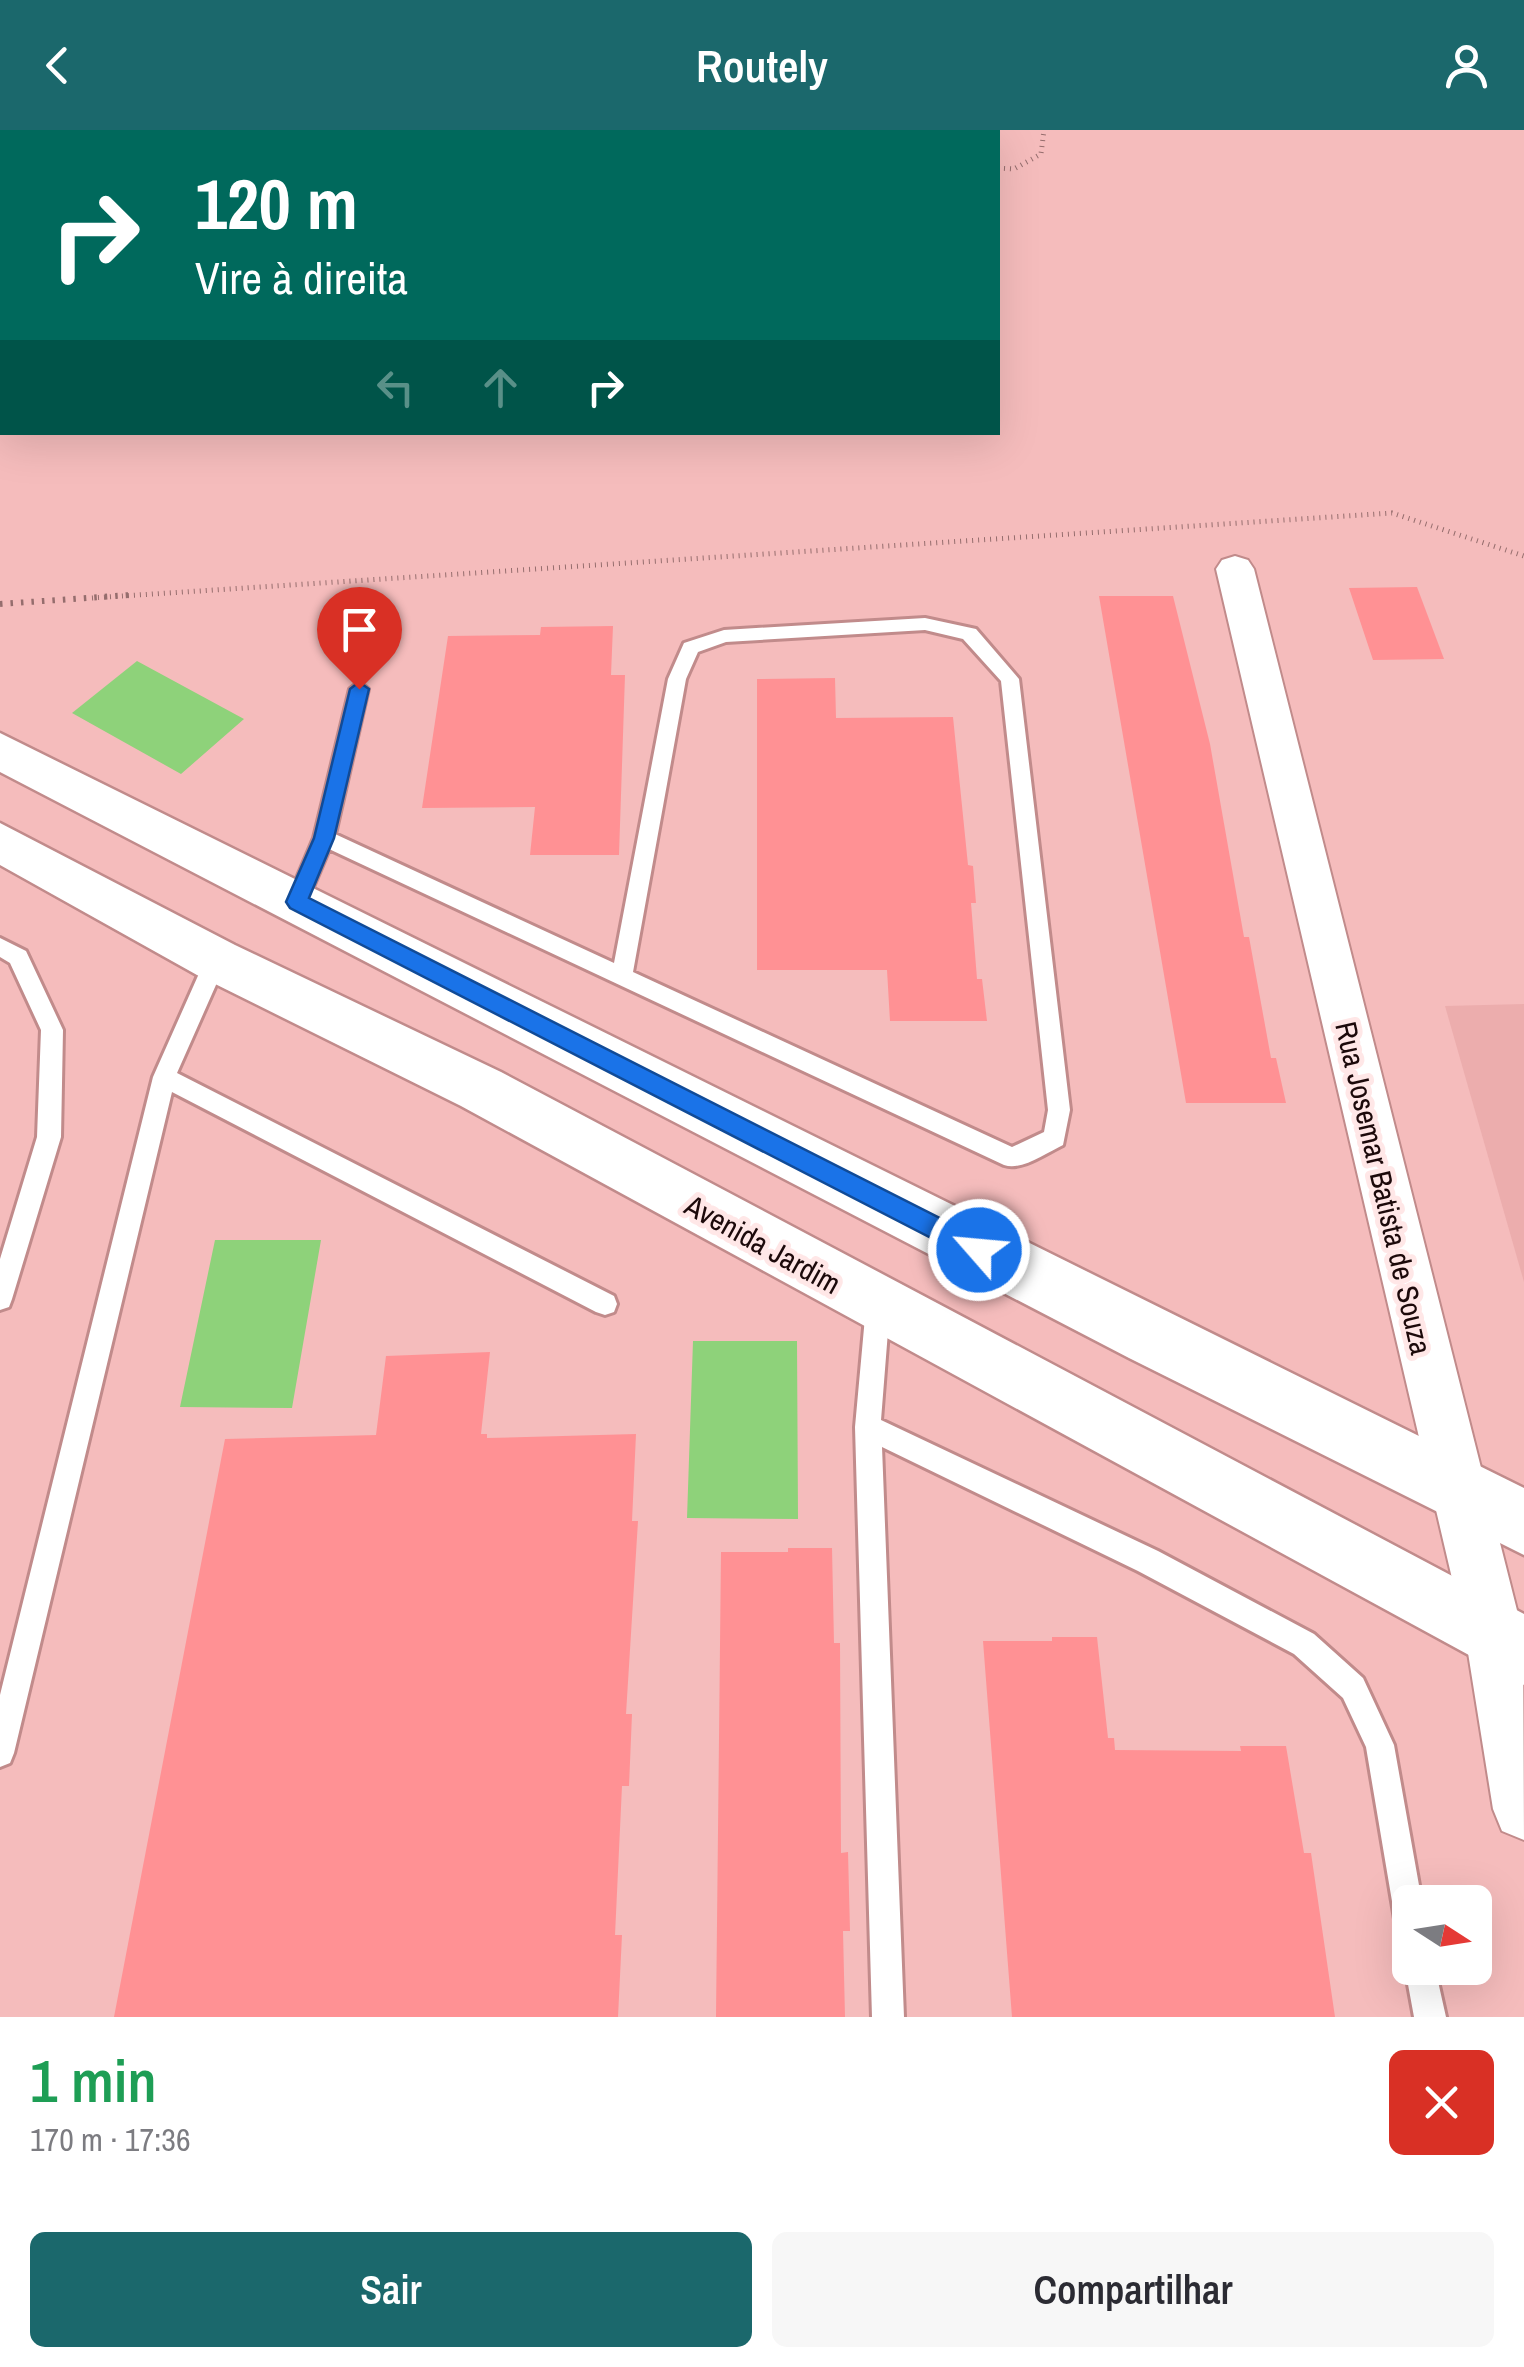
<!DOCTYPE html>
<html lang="pt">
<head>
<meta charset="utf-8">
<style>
	body { margin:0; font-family:"Archivo Narrow",sans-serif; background:#f7f7f7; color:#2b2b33; height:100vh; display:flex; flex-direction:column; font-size:38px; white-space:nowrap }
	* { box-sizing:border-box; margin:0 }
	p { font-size:32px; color:#7c7c81 }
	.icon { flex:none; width:55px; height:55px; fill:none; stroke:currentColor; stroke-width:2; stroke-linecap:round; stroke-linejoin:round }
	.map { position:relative; height:1887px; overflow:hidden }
	.sheet { display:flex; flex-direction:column; background:#fff; flex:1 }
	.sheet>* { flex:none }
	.hud { position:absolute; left:0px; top:0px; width:1000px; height:305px; box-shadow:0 10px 40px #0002; background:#00695c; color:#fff; overflow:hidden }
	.needle { width:65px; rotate:102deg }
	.fabs { position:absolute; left:1392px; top:1755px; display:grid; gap:20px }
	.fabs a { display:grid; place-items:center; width:100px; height:100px; border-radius:15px; background:#fff; box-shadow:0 10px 40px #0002; font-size:50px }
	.pin { position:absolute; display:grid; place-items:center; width:85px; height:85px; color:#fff; margin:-102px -42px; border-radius:50% 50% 50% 0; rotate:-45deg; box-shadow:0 0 10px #0007 }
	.pin .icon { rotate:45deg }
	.me { position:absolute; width:110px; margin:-55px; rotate:297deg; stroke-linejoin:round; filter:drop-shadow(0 0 8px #0008) }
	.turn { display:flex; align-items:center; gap:35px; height:210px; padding:0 30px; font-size:45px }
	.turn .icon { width:130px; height:130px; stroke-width:2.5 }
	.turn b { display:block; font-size:70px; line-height:85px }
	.lanes { display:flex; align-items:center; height:95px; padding:0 30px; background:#0003; justify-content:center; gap:50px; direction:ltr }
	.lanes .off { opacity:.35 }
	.round { display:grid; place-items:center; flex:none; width:105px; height:105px; border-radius:15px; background:#f7f7f7 }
	.head { display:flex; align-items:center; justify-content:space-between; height:170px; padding:0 30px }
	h1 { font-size:60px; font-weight:600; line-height:75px; color:#1e9e55 }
	.action { display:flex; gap:20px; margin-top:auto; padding:20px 30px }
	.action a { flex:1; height:115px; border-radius:15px; background:#1b686c; color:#fff; font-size:40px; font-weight:600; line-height:115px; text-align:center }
	.action a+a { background:#f7f7f7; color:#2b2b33 }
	header { display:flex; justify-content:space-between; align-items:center; height:130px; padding:0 30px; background:#1b686c; color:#fff; font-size:45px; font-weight:600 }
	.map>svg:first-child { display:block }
</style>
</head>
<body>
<header><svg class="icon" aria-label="back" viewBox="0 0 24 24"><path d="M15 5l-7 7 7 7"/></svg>Routely<svg class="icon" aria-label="person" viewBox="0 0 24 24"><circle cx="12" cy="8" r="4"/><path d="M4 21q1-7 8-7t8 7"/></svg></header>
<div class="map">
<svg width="1524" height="1887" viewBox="0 0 1524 1887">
	<rect width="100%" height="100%" fill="#f5bcbc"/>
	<path fill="#ecadad" d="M 1524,874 L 1524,1152 L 1445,876 Z"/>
	<path fill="#8ed27a" d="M 137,531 L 244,589 L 181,644 L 72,583 Z
		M 215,1110 L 321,1110 L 292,1278 L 180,1277 Z
		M 693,1211 L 797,1211 L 798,1389 L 687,1388 Z"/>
	<path fill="#ff9194" d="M 1417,457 L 1444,529 L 1373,530 L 1349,458 Z
		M 1099,466 L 1173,466 L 1210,614 L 1244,807 L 1249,807 L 1271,928 L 1276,928 L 1286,973 L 1186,973 Z
		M 613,496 L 611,545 L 625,545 L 619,725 L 530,725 L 535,677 L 422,678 L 448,506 L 540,505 L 541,497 Z
		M 835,548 L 836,588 L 953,587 L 968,735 L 973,736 L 976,773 L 971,773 L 977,849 L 982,849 L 987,891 L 890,891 L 887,840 L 757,840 L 757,549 Z
		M 490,1222 L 481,1304 L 487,1304 L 487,1308 L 636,1304 L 632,1391 L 638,1391 L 626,1584 L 632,1584 L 629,1656 L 622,1656 L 615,1805 L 622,1805 L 618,1887 L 114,1887 L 225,1309 L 376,1305 L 386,1226 Z
		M 788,1418 L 832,1418 L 834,1513 L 840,1513 L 841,1723 L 848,1722 L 850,1801 L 843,1801 L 845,1887 L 716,1887 L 721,1422 L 788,1422 Z
		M 1052,1507 L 1097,1507 L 1108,1608 L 1114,1608 L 1115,1620 L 1241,1621 L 1240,1616 L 1286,1616 L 1304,1723 L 1311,1723 L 1335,1887 L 1012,1887 L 983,1511 L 1052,1511 Z"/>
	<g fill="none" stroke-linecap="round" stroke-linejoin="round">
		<g stroke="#c18b8b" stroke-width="6">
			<path id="service" d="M 925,488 L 976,499 L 1019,549 L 1070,980 L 1063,1015 C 1046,1023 1022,1041 1004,1035 L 329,719 L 304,778 L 297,780 L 287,772 L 314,708 L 350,559 L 359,552 L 368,559 L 335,704 L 614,833 L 668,549 L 684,513 L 724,500 ZM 925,500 L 963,509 L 1001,551 L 1048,980 L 1044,1002 L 1012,1017 L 633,842 L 686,549 L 698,522 L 726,512 Z
				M 0,808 L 26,821 L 63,900 L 61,1007 L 12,1169 L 9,1177 L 0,1180 L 0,1129 L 37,1007 L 41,900 L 10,833 L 0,827 Z
				M 216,821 L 227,830 L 177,943 L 614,1166 L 617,1174 L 614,1182 L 605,1185 L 596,1182 L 172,962 L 14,1623 L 10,1633 L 0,1637 L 0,1565 L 153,947 L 205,830 Z
				M 878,1165 L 887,1168 L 890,1176 L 881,1290 L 1158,1421 L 1314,1504 L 1363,1548 L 1394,1615 L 1422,1772 L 1410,1772 L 1410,1804 L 1399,1800 L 1395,1789 L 1366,1617 L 1343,1568 L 1294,1524 L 1138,1441 L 882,1317 L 904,1887 L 872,1887 L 855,1297 L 866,1176 L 869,1168 Z
				M 1409,1827 L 1410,1838 L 1435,1838 L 1446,1887 L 1414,1887 L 1405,1838 Z"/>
		</g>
		<g stroke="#c18b8b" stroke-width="4">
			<path id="minor" d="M 1235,426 L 1248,430 L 1254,439 L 1523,1504 L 1524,1710 L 1502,1701 L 1493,1679 L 1465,1504 L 1216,439 L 1222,430 Z"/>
		</g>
		<g stroke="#c18b8b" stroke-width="5">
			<path id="tertiary" d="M 0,603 L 1524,1358 L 1524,1425 L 1129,1228 L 0,642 Z
				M 0,693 L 235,815 L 501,942 L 1524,1484 L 1524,1555 L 461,976 L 197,845 L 0,735 Z"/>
		</g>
		<path stroke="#956d6d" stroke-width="5" stroke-dasharray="1 5" stroke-linecap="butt" d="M 639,0 L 647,2
			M 998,38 L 1014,39 L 1041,24 L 1044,0
			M 92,468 L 1392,383 L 1524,426"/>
		<path stroke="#956d6d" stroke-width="6" stroke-dasharray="2.5 8" stroke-linecap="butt" d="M 0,474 L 130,465"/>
		<use href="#service" fill="#fff" fill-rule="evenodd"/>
		<use href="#minor" fill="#fff" fill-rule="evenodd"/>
		<use href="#tertiary" fill="#fff" fill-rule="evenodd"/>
	</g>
	<path fill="#1a73e8" stroke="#114b97" stroke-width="2.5" d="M 359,552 L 369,559 L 334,708 L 309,768 L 987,1112 L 991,1120 L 987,1128 L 970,1128 L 290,778 L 286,772 L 314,708 L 350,559 Z"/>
	<g text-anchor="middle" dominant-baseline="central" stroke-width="10" stroke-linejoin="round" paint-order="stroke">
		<g font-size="30" fill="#1c090a" stroke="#ffe7e7">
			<text transform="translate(1384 1058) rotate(77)">Rua Josemar Batista de Souza</text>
			<text transform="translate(763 1114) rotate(29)">Avenida Jardim</text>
		</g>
	</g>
</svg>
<div class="fabs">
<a><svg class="needle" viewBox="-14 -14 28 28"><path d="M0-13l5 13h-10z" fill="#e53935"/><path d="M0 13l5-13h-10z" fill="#7c7c81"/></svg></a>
</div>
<div class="pin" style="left:359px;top:559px;background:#d93025"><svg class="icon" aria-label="arrive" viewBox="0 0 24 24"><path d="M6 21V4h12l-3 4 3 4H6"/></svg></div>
<svg class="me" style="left:979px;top:1120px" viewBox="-20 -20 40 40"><circle r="17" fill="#1a73e8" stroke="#fff" stroke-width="3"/><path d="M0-11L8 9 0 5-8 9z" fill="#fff"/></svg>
<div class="hud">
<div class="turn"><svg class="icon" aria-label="right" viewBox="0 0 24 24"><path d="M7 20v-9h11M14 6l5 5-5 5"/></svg><div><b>120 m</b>Vire à direita</div></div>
<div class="lanes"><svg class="icon off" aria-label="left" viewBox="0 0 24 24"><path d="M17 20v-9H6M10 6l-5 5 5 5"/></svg><svg class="icon off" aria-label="ahead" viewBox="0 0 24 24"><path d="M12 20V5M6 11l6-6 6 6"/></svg><svg class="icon" aria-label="right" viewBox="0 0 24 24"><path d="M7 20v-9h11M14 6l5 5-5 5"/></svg></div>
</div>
</div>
<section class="sheet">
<div class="head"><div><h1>1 min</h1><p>170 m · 17:36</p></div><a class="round" style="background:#d93025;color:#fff"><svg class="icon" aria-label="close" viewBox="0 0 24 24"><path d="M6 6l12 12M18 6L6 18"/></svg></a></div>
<div class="action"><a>Sair</a><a>Compartilhar</a></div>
</section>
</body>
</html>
